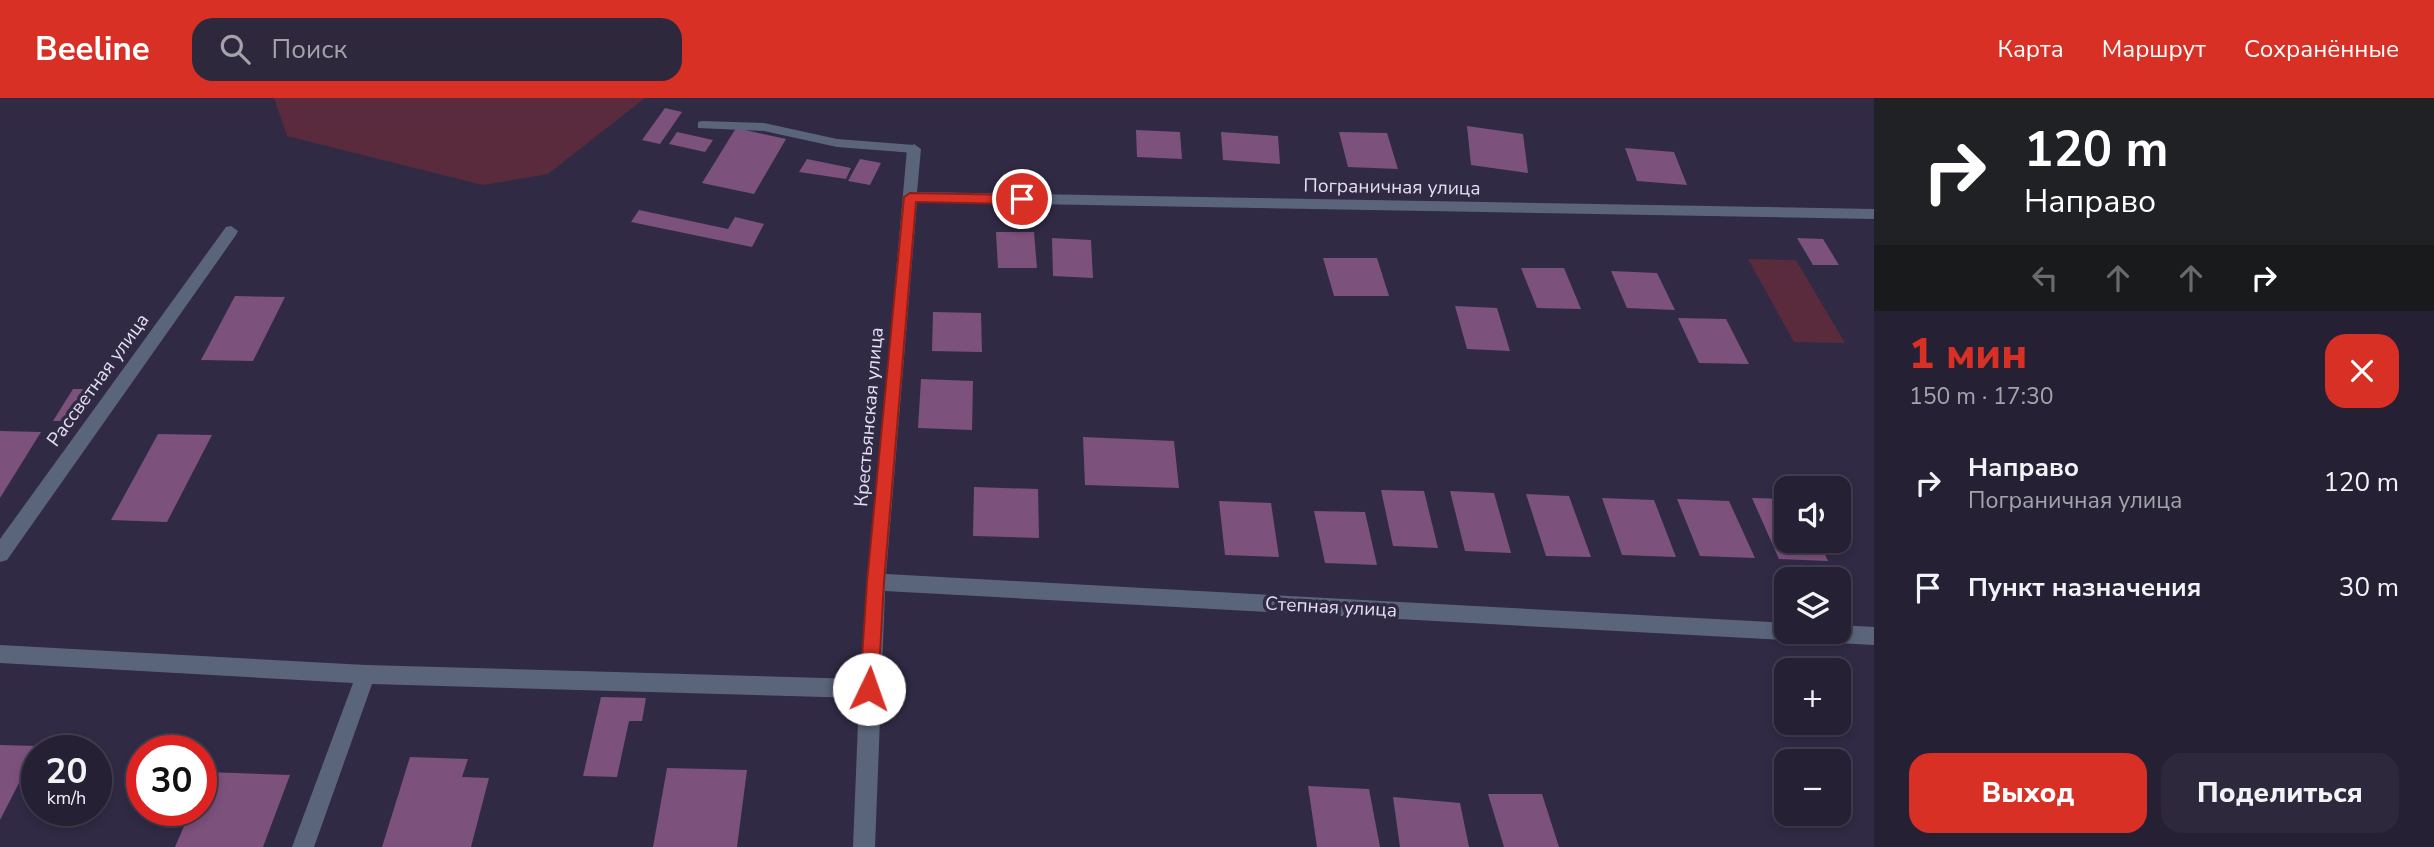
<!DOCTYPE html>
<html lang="ru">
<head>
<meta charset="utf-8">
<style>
	body { margin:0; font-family:"Nunito Sans",sans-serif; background:#2d283c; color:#f1f3f6; height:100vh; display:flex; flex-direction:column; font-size:26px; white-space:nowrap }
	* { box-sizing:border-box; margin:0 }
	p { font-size:23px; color:#a3a3ac }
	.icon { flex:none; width:38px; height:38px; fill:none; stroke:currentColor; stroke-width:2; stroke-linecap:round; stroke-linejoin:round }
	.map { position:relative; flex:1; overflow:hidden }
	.sheet { display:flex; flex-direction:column; background:#252034; width:560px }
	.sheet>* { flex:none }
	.top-card { background:#202124; color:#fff; overflow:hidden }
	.controls { position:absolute; left:1774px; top:378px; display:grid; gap:14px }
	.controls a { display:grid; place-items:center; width:77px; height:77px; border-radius:14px; background:#252034; box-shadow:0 4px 10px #0003,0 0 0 2px #423e4f; font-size:35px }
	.speed { position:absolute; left:21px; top:637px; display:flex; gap:14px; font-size:35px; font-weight:700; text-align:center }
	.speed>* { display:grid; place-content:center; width:91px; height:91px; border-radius:50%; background:#252034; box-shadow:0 4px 10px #0003,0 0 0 2px #423e4f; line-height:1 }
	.speed small { font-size:18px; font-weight:400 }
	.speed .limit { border:10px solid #d22; background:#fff; color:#111 }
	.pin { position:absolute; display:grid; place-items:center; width:60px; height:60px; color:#fff; margin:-30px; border:4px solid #fff; border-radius:50%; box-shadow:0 2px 7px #0007 }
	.me { position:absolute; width:77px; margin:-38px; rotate:3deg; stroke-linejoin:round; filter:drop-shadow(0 0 5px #0008) }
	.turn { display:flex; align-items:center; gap:24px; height:147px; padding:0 35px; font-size:32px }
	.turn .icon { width:91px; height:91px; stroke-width:2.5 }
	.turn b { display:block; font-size:49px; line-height:60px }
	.lanes { display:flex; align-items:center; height:66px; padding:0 35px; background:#0003; justify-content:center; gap:35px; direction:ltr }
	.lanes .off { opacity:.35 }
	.round { display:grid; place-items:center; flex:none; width:74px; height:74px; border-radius:21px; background:#2d283c }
	.head { display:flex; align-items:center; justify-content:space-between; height:119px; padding:0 35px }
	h1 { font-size:42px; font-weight:800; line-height:52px; color:#d93025 }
	.primary-button { display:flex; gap:14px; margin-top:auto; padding:14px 35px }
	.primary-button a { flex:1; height:80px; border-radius:21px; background:#d93025; color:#fff; font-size:28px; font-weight:800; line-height:80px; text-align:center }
	.primary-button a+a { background:#2d283c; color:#f1f3f6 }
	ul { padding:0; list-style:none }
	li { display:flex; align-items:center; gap:21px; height:105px; padding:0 35px }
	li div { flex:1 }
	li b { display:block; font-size:26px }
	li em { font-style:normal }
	header { display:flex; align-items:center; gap:42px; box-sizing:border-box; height:98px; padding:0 35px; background:#d93025; color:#fff }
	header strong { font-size:33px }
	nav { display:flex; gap:38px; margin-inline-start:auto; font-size:24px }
	.search { width:490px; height:63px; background:#2d283c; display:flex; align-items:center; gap:18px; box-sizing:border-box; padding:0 24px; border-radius:21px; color:#a3a3ac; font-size:26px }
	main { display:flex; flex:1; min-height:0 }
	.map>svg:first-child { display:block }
</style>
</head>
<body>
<header>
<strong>Beeline</strong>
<div class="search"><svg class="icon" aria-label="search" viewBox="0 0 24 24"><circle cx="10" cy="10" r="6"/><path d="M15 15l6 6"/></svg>Поиск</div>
<nav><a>Карта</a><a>Маршрут</a><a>Сохранённые</a></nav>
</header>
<main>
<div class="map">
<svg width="1874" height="749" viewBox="0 0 1874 749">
	<rect width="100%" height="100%" fill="#312a45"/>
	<path fill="#5a2b3c" d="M 274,0 L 645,0 L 548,76 L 483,87 L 287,38 Z
		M 1748,161 L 1796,162 L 1845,245 L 1794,244 Z"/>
	<path fill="#7c517c" d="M 665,10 L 682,14 L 660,46 L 642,42 Z
		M 1467,28 L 1523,36 L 1528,75 L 1471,67 Z
		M 736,30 L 786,41 L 754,96 L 702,85 Z
		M 1136,32 L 1180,34 L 1182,61 L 1137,59 Z
		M 677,34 L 713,42 L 705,54 L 669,46 Z
		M 1221,34 L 1278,38 L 1280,66 L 1223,62 Z
		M 1339,34 L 1387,35 L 1398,71 L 1348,69 Z
		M 1625,50 L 1674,54 L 1687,87 L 1637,83 Z
		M 807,61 L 851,70 L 846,81 L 799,74 Z
		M 860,61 L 881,65 L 870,87 L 848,83 Z
		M 639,112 L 728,131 L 735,119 L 764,126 L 752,149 L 631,124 Z
		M 996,134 L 1034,134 L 1037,170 L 998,170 Z
		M 1052,140 L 1091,142 L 1093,180 L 1053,178 Z
		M 1797,140 L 1823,141 L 1839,167 L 1813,167 Z
		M 1323,160 L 1377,160 L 1389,198 L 1334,198 Z
		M 1521,170 L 1564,170 L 1581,211 L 1537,210 Z
		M 1611,173 L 1657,175 L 1675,212 L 1627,210 Z
		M 235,198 L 285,199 L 253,263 L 201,262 Z
		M 1455,208 L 1497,210 L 1510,253 L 1467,251 Z
		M 933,214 L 981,215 L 982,254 L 932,253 Z
		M 1678,220 L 1726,221 L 1749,266 L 1699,265 Z
		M 921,281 L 973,283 L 972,332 L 918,330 Z
		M 73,291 L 99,291 L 80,323 L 53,323 Z
		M 0,333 L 41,334 L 0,400 Z
		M 158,336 L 212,337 L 167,424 L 111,422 Z
		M 1083,339 L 1174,343 L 1179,390 L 1085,387 Z
		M 974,389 L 1038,391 L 1039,440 L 973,438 Z
		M 1381,392 L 1424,393 L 1438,450 L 1393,448 Z
		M 1450,393 L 1494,395 L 1511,455 L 1465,453 Z
		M 1526,396 L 1569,398 L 1591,459 L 1546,458 Z
		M 1602,400 L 1654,402 L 1676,459 L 1622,457 Z
		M 1752,400 L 1787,401 L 1787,443 L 1819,443 L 1828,463 L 1779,461 Z
		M 1677,401 L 1729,403 L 1755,460 L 1700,458 Z
		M 1219,403 L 1271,405 L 1279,459 L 1225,457 Z
		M 1314,413 L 1365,414 L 1377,467 L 1325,465 Z
		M 601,599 L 646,600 L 642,623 L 629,623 L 617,679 L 583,678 Z
		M 0,647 L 38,648 L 0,722 Z
		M 410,659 L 468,661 L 462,679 L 489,680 L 471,749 L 382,749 Z
		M 667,670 L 747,672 L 737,749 L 653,749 Z
		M 207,674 L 290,677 L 263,749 L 175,749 L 191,712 L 201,712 L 201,688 Z
		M 1308,688 L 1369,691 L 1380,749 L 1317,749 Z
		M 1488,696 L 1542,696 L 1559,749 L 1504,749 Z
		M 1393,699 L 1460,705 L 1469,749 L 1400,749 Z"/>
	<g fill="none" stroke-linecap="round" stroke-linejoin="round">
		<path fill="#5a657b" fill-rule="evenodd" d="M 702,23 L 764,25 L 837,41 L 914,47 L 920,51 L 914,55 L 837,49 L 764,33 L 698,30 L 698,24 Z"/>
		<path fill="#5a657b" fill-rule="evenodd" d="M 914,46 L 921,51 L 917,94 L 1874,111 L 1874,121 L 917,104 L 886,476 L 1787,525 L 1787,534 L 1839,534 L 1839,527 L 1874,529 L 1874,547 L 885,493 L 875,749 L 853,749 L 859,600 L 372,586 L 314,749 L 292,749 L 353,585 L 0,565 L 0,547 L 366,567 L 860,581 L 907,51 Z
			M 231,128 L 238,133 L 236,137 L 7,462 L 0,464 L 0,441 L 226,129 Z"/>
	</g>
	<path fill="#d93025" stroke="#8d1f18" stroke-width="2" d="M 910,95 L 1022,97 L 1028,101 L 1022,106 L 916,104 L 884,484 L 878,591 L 875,597 L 869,599 L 863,597 L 860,591 L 867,484 L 904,99 Z"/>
	<g text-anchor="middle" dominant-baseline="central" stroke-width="7" stroke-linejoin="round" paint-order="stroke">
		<g font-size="19" fill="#e2dff1" stroke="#312a45">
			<text transform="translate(1392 89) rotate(1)">Пограничная улица</text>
			<text transform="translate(98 282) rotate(-54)">Рассветная улица</text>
			<text transform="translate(869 319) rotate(-85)">Крестьянская улица</text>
			<text transform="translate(1331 509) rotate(3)">Степная улица</text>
		</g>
	</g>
</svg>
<div class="controls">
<a><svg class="icon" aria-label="sound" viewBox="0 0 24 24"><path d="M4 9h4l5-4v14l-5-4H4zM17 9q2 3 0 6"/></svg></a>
<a><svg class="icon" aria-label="layers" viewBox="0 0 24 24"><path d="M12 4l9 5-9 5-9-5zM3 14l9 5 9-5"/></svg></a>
<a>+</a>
<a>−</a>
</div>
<div class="speed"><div>20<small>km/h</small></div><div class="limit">30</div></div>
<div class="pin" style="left:1022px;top:101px;background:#d93025"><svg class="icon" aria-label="arrive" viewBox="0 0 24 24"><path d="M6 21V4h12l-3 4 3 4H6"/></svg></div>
<svg class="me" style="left:869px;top:591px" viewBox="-20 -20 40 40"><circle r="19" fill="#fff"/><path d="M0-13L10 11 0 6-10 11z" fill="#d93025"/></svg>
</div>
<section class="sheet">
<div class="top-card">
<div class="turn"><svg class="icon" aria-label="right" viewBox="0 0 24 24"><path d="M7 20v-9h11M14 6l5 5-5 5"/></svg><div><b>120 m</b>Направо</div></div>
<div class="lanes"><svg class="icon off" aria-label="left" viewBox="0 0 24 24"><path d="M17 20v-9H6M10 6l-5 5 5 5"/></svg><svg class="icon off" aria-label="ahead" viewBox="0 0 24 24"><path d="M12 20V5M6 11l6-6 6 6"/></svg><svg class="icon off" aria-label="ahead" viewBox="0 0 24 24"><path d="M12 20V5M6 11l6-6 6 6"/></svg><svg class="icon" aria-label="right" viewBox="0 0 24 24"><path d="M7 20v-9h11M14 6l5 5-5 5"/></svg></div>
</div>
<div class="head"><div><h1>1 мин</h1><p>150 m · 17:30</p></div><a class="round" style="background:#d93025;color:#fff"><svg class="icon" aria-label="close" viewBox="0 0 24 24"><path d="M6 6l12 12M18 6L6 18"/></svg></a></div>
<ul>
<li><svg class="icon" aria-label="right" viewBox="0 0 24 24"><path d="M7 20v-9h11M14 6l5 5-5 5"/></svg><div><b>Направо</b><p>Пограничная улица</p></div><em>120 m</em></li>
<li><svg class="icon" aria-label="arrive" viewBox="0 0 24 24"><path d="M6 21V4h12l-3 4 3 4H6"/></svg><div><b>Пункт назначения</b></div><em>30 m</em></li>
</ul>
<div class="primary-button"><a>Выход</a><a>Поделиться</a></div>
</section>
</main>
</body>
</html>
